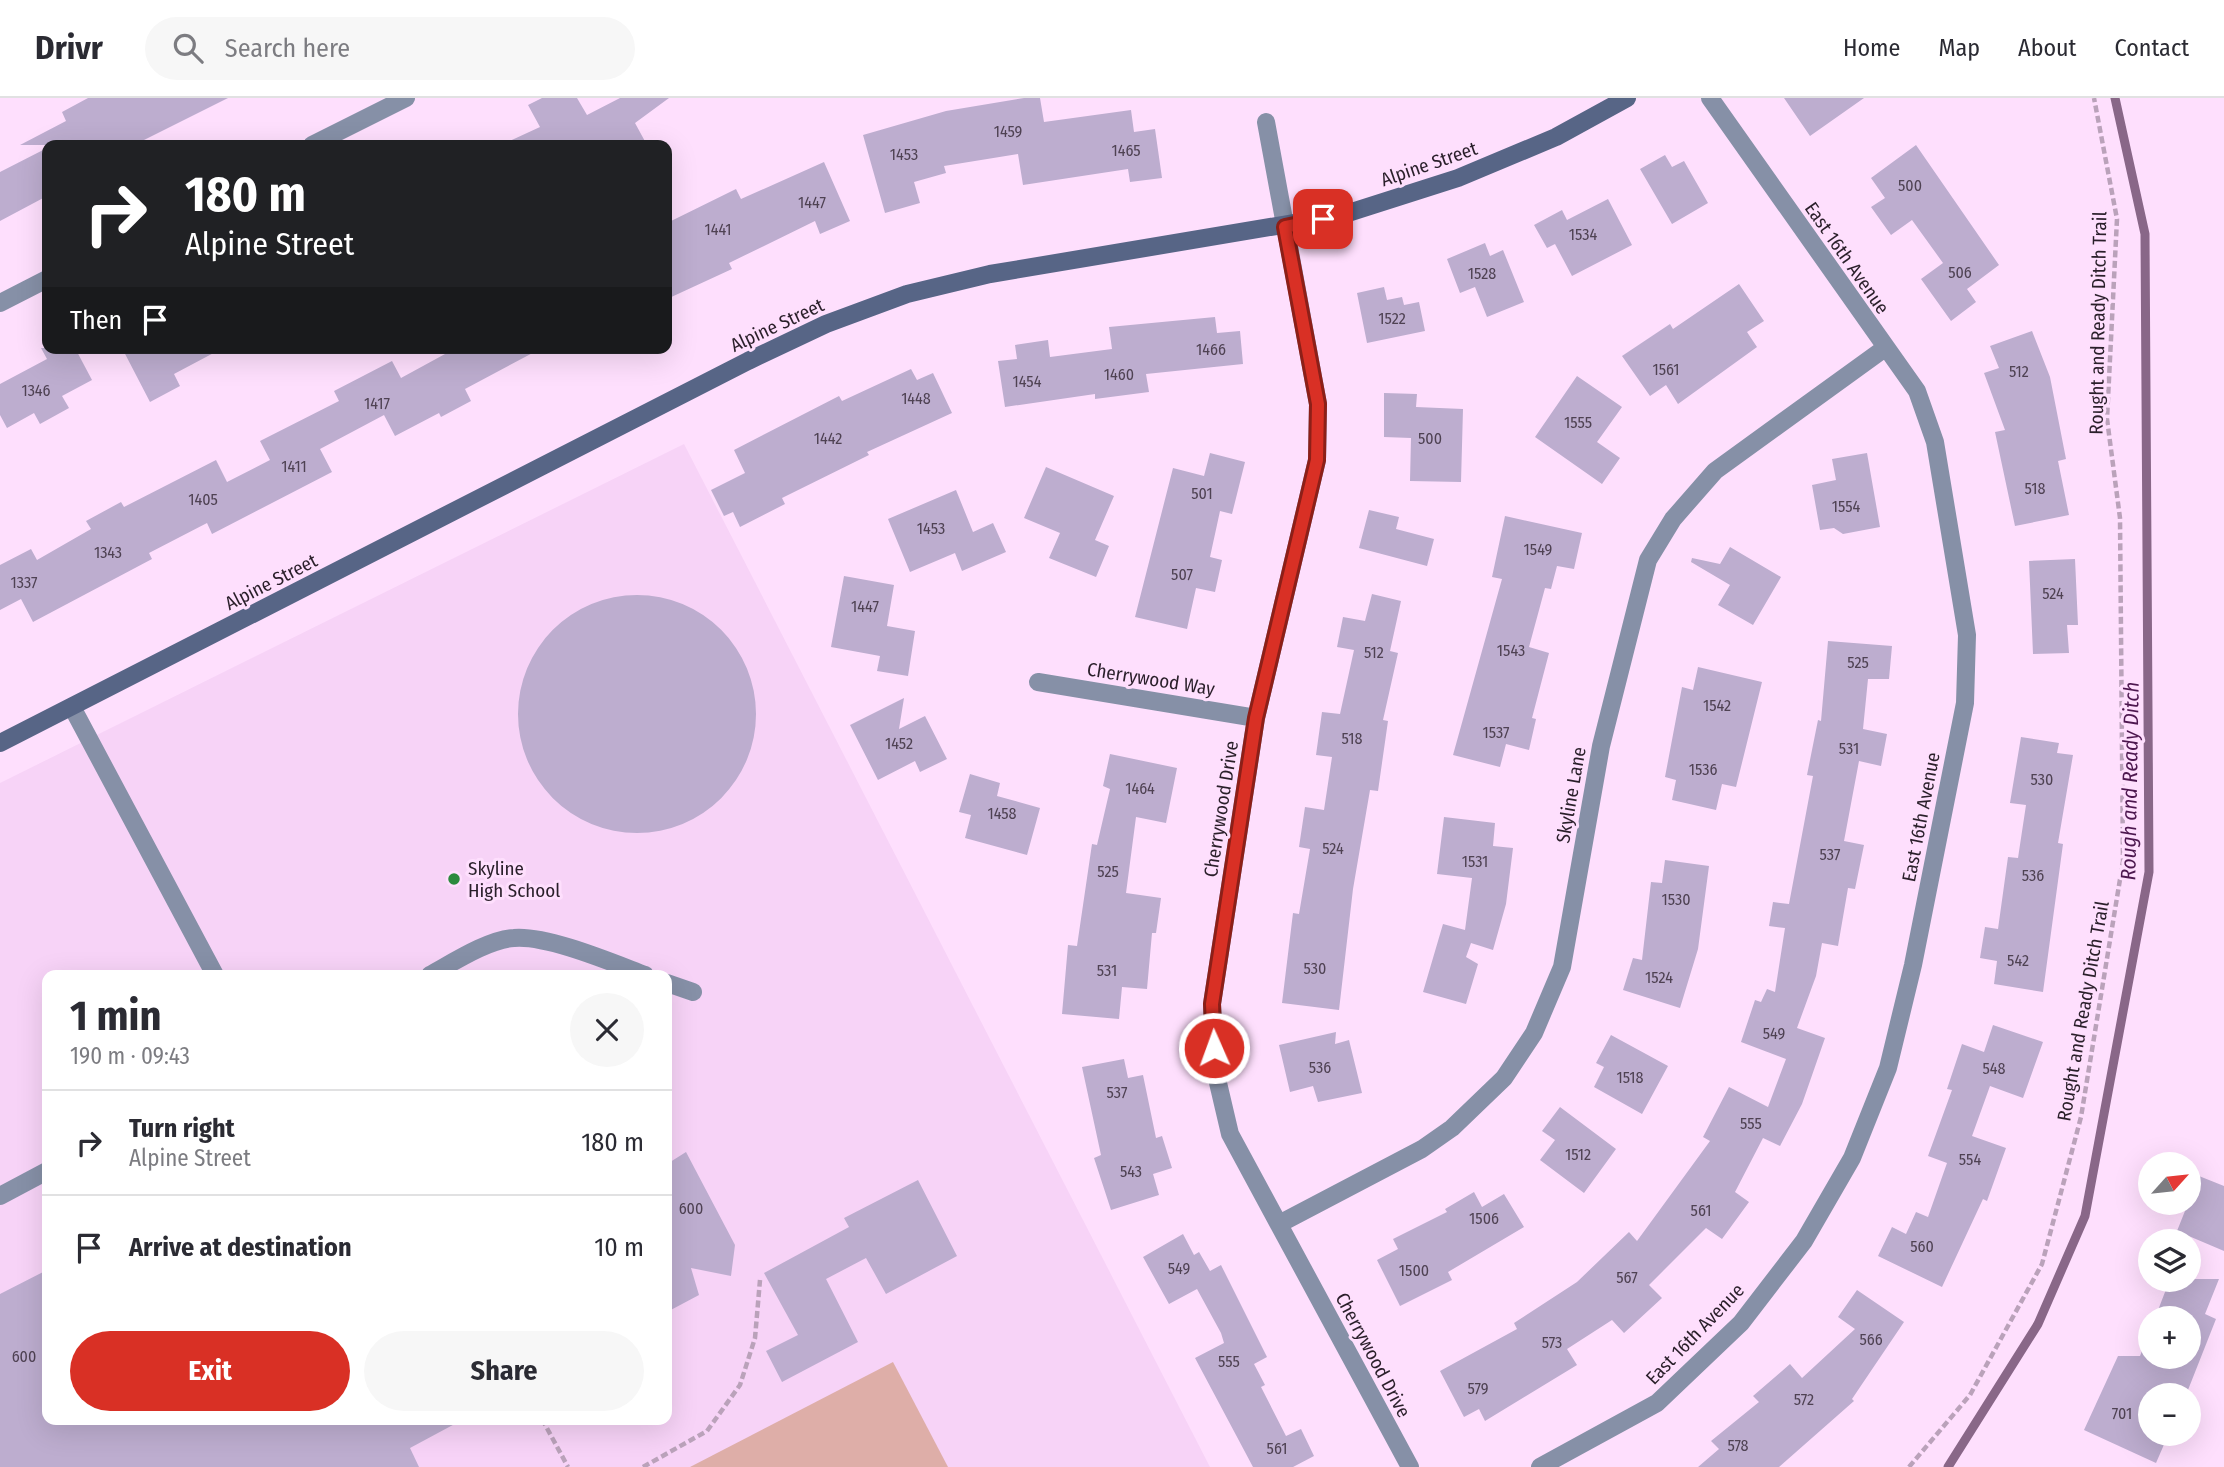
<!DOCTYPE html>
<html lang="en">
<head>
<meta charset="utf-8">
<style>
	body { margin:0; font-family:"Fira Sans Condensed",sans-serif; background:#f7f7f7; color:#2b2b33; height:100vh; display:flex; flex-direction:column; font-size:26px; white-space:nowrap }
	* { box-sizing:border-box; margin:0 }
	p { font-size:23px; color:#7c7c81 }
	.icon { flex:none; width:38px; height:38px; fill:none; stroke:currentColor; stroke-width:2; stroke-linecap:round; stroke-linejoin:round }
	.map { position:relative; flex:1; overflow:hidden }
	.side { position:absolute; left:42px; top:872px; width:630px; height:455px; display:flex; flex-direction:column; background:#fff; border-radius:14px; box-shadow:0 7px 28px #0002 }
	.side>* { flex:none }
	.hud { position:absolute; left:42px; top:42px; width:630px; height:214px; border-radius:14px; box-shadow:0 7px 28px #0002; background:#202124; color:#fff; overflow:hidden }
	.needle { width:46px; rotate:63deg }
	.fabs { position:absolute; left:2138px; top:1054px; display:grid; gap:14px }
	.fabs a { display:grid; place-items:center; width:63px; height:63px; border-radius:50%; background:#fff; box-shadow:0 7px 28px #0002; font-size:35px }
	.pin { position:absolute; display:grid; place-items:center; width:60px; height:60px; color:#fff; margin:-30px; border-radius:14px; box-shadow:0 4px 10px #0006 }
	.me { position:absolute; width:77px; margin:-38px; rotate:358deg; stroke-linejoin:round; filter:drop-shadow(0 0 5px #0008) }
	.turn { display:flex; align-items:center; gap:24px; height:147px; padding:0 28px; font-size:32px }
	.turn .icon { width:91px; height:91px; stroke-width:2.5 }
	.turn b { display:block; font-size:49px; line-height:60px }
	.then { display:flex; align-items:center; height:66px; padding:0 28px; background:#0003; gap:14px; font-size:26px }
	.round { display:grid; place-items:center; flex:none; width:74px; height:74px; border-radius:37px; background:#f7f7f7 }
	.overview { display:flex; align-items:center; justify-content:space-between; height:119px; padding:0 28px }
	h1 { font-size:42px; font-weight:700; line-height:52px }
	.button { display:flex; gap:14px; margin-top:auto; padding:14px 28px }
	.button a { flex:1; height:80px; border-radius:42px; background:#d93025; color:#fff; font-size:28px; font-weight:700; line-height:80px; text-align:center }
	.button a+a { background:#f7f7f7; color:#2b2b33 }
	ul { padding:0; list-style:none }
	li { display:flex; align-items:center; gap:21px; height:105px; padding:0 28px; border-top:2px solid #e1e1e2 }
	li div { flex:1 }
	li b { display:block; font-size:26px }
	li em { font-style:normal }
	header { display:flex; align-items:center; gap:42px; box-sizing:border-box; height:98px; padding:0 35px; background:#fff; border-bottom:2px solid #e1e1e2 }
	header strong { font-size:33px }
	nav { display:flex; gap:38px; margin-inline-start:auto; font-size:24px }
	.search { width:490px; height:63px; background:#f7f7f7; display:flex; align-items:center; gap:18px; box-sizing:border-box; padding:0 24px; border-radius:38px; color:#7c7c81; font-size:26px }
	.map>svg:first-child { display:block }
</style>
</head>
<body>
<header>
<strong>Drivr</strong>
<div class="search"><svg class="icon" aria-label="search" viewBox="0 0 24 24"><circle cx="10" cy="10" r="6"/><path d="M15 15l6 6"/></svg>Search here</div>
<nav><a>Home</a><a>Map</a><a>About</a><a>Contact</a></nav>
</header>
<div class="map">
<svg width="2224" height="1369" viewBox="0 0 2224 1369">
	<rect width="100%" height="100%" fill="#fedffd"/>
	<path fill="#f7d3f7" fill-rule="evenodd" d="M 684,346 L 1210,1369 L 0,1369 L 0,685 ZM 47,877 L 667,877 L 667,1321 L 47,1321 Z"/>
	<path fill="#deaea8" d="M 893,1264 L 948,1369 L 690,1369 Z"/>
	<g fill="none" stroke-linecap="round" stroke-linejoin="round">
		<path stroke="#896788" stroke-width="9" d="M 1948,1369 L 2038,1226 L 2085,1118 L 2149,774 L 2145,136 L 2115,0"/>
	</g>
	<path fill="#bdadcf" d="M 88,0 L 228,0 L 134,47 L 20,47 L 66,23 L 62,14 Z
		M 542,0 L 577,0 L 587,17 L 620,0 L 669,0 L 635,25 L 647,47 L 501,47 L 540,29 L 528,7 Z
		M 1024,0 L 1040,0 L 1044,24 L 1131,12 L 1134,34 L 1155,31 L 1162,80 L 1130,84 L 1128,71 L 1023,87 L 1018,56 L 944,68 L 946,75 L 914,84 L 920,105 L 885,115 L 863,37 L 946,13 Z
		M 1784,0 L 1864,0 L 1810,38 Z
		M 1916,47 L 1999,167 L 1967,191 L 1976,204 L 1951,223 L 1921,181 L 1943,165 L 1912,122 L 1891,137 L 1871,109 L 1885,100 L 1871,80 Z
		M 47,50 L 47,98 L 0,123 L 0,74 Z
		M 1665,57 L 1672,69 L 1684,63 L 1708,105 L 1672,126 L 1640,71 Z
		M 824,64 L 850,123 L 820,136 L 815,123 L 729,165 L 732,171 L 667,201 L 667,125 L 736,91 L 741,101 Z
		M 1608,101 L 1632,147 L 1572,178 L 1555,146 L 1547,150 L 1534,127 L 1562,112 L 1567,122 Z
		M 1485,145 L 1490,158 L 1503,152 L 1524,204 L 1487,219 L 1475,189 L 1460,195 L 1447,161 Z
		M 1739,186 L 1764,223 L 1747,234 L 1757,249 L 1678,306 L 1666,287 L 1650,298 L 1622,258 L 1670,226 L 1673,231 Z
		M 1384,189 L 1387,202 L 1402,199 L 1404,207 L 1419,204 L 1425,233 L 1367,245 L 1357,195 Z
		M 1215,219 L 1217,235 L 1240,233 L 1243,266 L 1146,276 L 1149,294 L 1095,301 L 1095,296 L 1005,309 L 998,263 L 1017,261 L 1015,247 L 1048,242 L 1050,259 L 1112,251 L 1109,229 Z
		M 2032,233 L 2050,279 L 2066,361 L 2058,363 L 2069,417 L 2015,428 L 1995,334 L 2005,332 L 1984,275 L 1999,270 L 1990,248 Z
		M 41,250 L 75,250 L 92,282 L 62,298 L 69,310 L 40,326 L 34,315 L 7,330 L 0,317 L 0,286 L 47,261 Z
		M 122,250 L 223,250 L 174,276 L 180,288 L 150,304 Z
		M 456,250 L 542,250 L 465,291 L 471,303 L 441,319 L 439,315 L 395,338 L 384,317 L 320,351 L 332,374 L 212,436 L 207,425 L 149,455 L 152,461 L 33,524 L 21,501 L 0,512 L 0,467 L 31,451 L 37,462 L 91,431 L 86,423 L 121,404 L 124,409 L 216,362 L 227,384 L 270,362 L 260,343 L 339,303 L 334,293 L 392,263 L 401,280 Z
		M 911,271 L 917,282 L 933,275 L 952,315 L 867,354 L 869,357 L 782,400 L 785,406 L 740,429 L 733,414 L 724,418 L 711,392 L 745,375 L 734,352 L 839,298 L 842,303 Z
		M 1577,278 L 1622,309 L 1597,344 L 1620,360 L 1602,386 L 1535,339 Z
		M 1384,295 L 1417,296 L 1416,309 L 1463,311 L 1461,384 L 1410,383 L 1411,340 L 1384,339 Z
		M 1210,355 L 1245,364 L 1232,416 L 1220,413 L 1210,459 L 1222,462 L 1215,494 L 1196,490 L 1187,531 L 1135,519 L 1173,370 L 1204,378 Z
		M 1867,355 L 1880,429 L 1843,436 L 1834,430 L 1820,432 L 1812,387 L 1836,382 L 1832,361 Z
		M 1046,369 L 1114,398 L 1095,442 L 1109,448 L 1096,479 L 1049,460 L 1060,435 L 1024,420 Z
		M 956,392 L 973,434 L 993,425 L 1006,454 L 962,473 L 955,455 L 910,474 L 888,421 Z
		M 1369,412 L 1399,419 L 1396,431 L 1434,441 L 1427,468 L 1359,450 Z
		M 1505,418 L 1582,435 L 1574,471 L 1557,468 L 1551,491 L 1545,490 L 1529,549 L 1549,555 L 1532,620 L 1536,621 L 1529,652 L 1506,646 L 1500,669 L 1453,657 L 1502,481 L 1492,479 Z
		M 1730,449 L 1781,479 L 1753,527 L 1718,507 L 1730,487 L 1691,464 L 1692,460 L 1720,466 Z
		M 2075,461 L 2078,527 L 2067,527 L 2069,555 L 2033,556 L 2029,463 Z
		M 844,478 L 894,487 L 887,528 L 915,533 L 908,578 L 877,573 L 880,558 L 831,549 Z
		M 1372,496 L 1401,503 L 1390,553 L 1398,555 L 1383,622 L 1388,623 L 1378,693 L 1370,692 L 1353,791 L 1339,912 L 1282,905 L 1293,815 L 1299,816 L 1310,751 L 1299,749 L 1305,709 L 1324,712 L 1332,659 L 1316,657 L 1322,614 L 1340,616 L 1354,552 L 1337,549 L 1343,519 L 1365,523 Z
		M518 616a119 119 0 1 1 238 0a119 119 0 1 1-238 0Z
		M 1828,543 L 1892,548 L 1889,581 L 1868,581 L 1863,631 L 1887,636 L 1881,668 L 1859,663 L 1844,743 L 1864,747 L 1855,791 L 1848,790 L 1838,848 L 1822,845 L 1816,878 L 1797,930 L 1825,940 L 1802,1006 L 1780,1048 L 1763,1040 L 1735,1094 L 1749,1104 L 1722,1141 L 1706,1130 L 1649,1187 L 1662,1200 L 1624,1235 L 1612,1222 L 1567,1251 L 1577,1267 L 1485,1323 L 1479,1311 L 1464,1319 L 1440,1273 L 1517,1231 L 1514,1225 L 1577,1184 L 1629,1134 L 1637,1143 L 1710,1043 L 1703,1039 L 1729,989 L 1768,1009 L 1786,961 L 1741,944 L 1755,902 L 1761,904 L 1767,891 L 1775,894 L 1785,830 L 1769,828 L 1773,804 L 1789,806 L 1813,678 L 1807,677 L 1818,622 L 1821,623 Z
		M 1698,569 L 1762,584 L 1736,689 L 1722,686 L 1716,712 L 1672,702 L 1676,682 L 1665,679 L 1682,589 L 1693,592 Z
		M 904,600 L 899,631 L 925,618 L 947,661 L 920,674 L 915,663 L 878,682 L 850,627 Z
		M 2021,639 L 2059,645 L 2057,655 L 2073,657 L 2058,745 L 2063,746 L 2043,894 L 1994,886 L 1997,863 L 1980,860 L 1985,829 L 1998,831 L 2008,759 L 2018,760 L 2026,707 L 2010,705 Z
		M 1110,656 L 1177,670 L 1166,725 L 1136,719 L 1126,795 L 1161,800 L 1156,835 L 1152,835 L 1147,891 L 1122,889 L 1119,921 L 1062,916 L 1068,847 L 1077,848 L 1092,746 L 1097,747 L 1110,691 L 1103,688 Z
		M 970,676 L 1000,685 L 997,698 L 1040,710 L 1027,757 L 965,740 L 971,717 L 959,714 Z
		M 1444,719 L 1495,725 L 1493,748 L 1513,750 L 1506,806 L 1493,852 L 1471,845 L 1466,859 L 1478,866 L 1466,906 L 1423,894 L 1443,826 L 1465,832 L 1472,780 L 1437,776 Z
		M 1665,762 L 1709,768 L 1698,851 L 1680,910 L 1623,892 L 1633,860 L 1642,862 L 1651,784 L 1662,785 Z
		M 1993,927 L 2043,944 L 2023,1000 L 1990,988 L 1972,1038 L 2006,1050 L 1987,1103 L 1983,1101 L 1942,1189 L 1878,1158 L 1892,1129 L 1906,1136 L 1916,1114 L 1928,1119 L 1947,1065 L 1928,1058 L 1952,992 L 1947,991 L 1962,946 L 1984,954 Z
		M 1336,934 L 1335,946 L 1349,942 L 1362,995 L 1318,1004 L 1313,988 L 1290,994 L 1279,947 Z
		M 1611,937 L 1668,968 L 1642,1016 L 1594,989 L 1604,969 L 1596,965 Z
		M 1124,961 L 1128,980 L 1143,977 L 1156,1040 L 1162,1038 L 1172,1070 L 1153,1076 L 1159,1097 L 1111,1112 L 1094,1060 L 1101,1057 L 1082,969 Z
		M 1560,1009 L 1616,1051 L 1584,1095 L 1540,1062 L 1555,1042 L 1542,1033 Z
		M 686,1054 L 735,1147 L 731,1178 L 691,1170 L 699,1197 L 667,1214 L 667,1066 Z
		M 2199,1078 L 2224,1088 L 2224,1153 L 2177,1133 Z
		M 918,1082 L 957,1158 L 886,1196 L 866,1160 L 826,1181 L 858,1244 L 782,1284 L 766,1253 L 798,1237 L 764,1175 L 849,1129 L 844,1120 Z
		M 1474,1094 L 1482,1109 L 1504,1096 L 1524,1129 L 1448,1174 L 1452,1182 L 1400,1208 L 1377,1162 L 1398,1151 L 1393,1141 L 1447,1114 L 1445,1111 Z
		M 1183,1136 L 1194,1157 L 1199,1154 L 1210,1173 L 1221,1167 L 1267,1259 L 1254,1266 L 1265,1287 L 1261,1289 L 1286,1338 L 1301,1331 L 1314,1358 L 1293,1369 L 1253,1369 L 1195,1260 L 1224,1245 L 1221,1235 L 1197,1191 L 1169,1206 L 1143,1159 Z
		M 47,1172 L 47,1321 L 464,1321 L 410,1350 L 419,1369 L 0,1369 L 0,1196 Z
		M 2170,1181 L 2219,1181 L 2205,1216 L 2216,1221 L 2186,1297 L 2151,1297 L 2151,1335 L 2169,1335 L 2156,1365 L 2084,1332 L 2118,1258 L 2140,1258 L 2151,1230 L 2151,1258 L 2189,1258 L 2189,1220 L 2155,1220 Z
		M 1857,1192 L 1904,1224 L 1852,1301 L 1854,1303 L 1779,1369 L 1698,1369 L 1719,1351 L 1711,1343 L 1759,1304 L 1753,1298 L 1790,1266 L 1802,1280 L 1855,1231 L 1838,1219 Z"/>
	<g fill="none" stroke-linecap="round" stroke-linejoin="round">
		<path stroke="#baa2ba" stroke-width="4.5" stroke-dasharray="7 3.5" stroke-linecap="butt" d="M 542,1321 L 568,1369
			M 643,1369 L 707,1333 L 740,1287 L 755,1240 L 760,1182
			M 1909,1369 L 1970,1297 L 2042,1166 L 2081,1019 L 2123,763 L 2120,420 L 2107,321 L 2117,121 L 2094,0"/>
		<path stroke="#8690a7" stroke-width="18" d="M 72,609 L 215,877
			M 430,877 C 452,865 489,841 514,840 C 547,837 613,865 645,877
			M 667,885 L 693,894
			M 0,1098 L 47,1073"/>
		<path stroke="#8690a7" stroke-width="18" d="M 1266,24 L 1318,306 L 1317,362 L 1256,620 L 1212,906 L 1215,972 L 1230,1036 L 1410,1369
			M 312,47 L 406,0
			M 0,205 L 47,181
			M 1038,584 L 1256,620
			M 1279,1126 L 1422,1051 L 1452,1030 L 1504,980 L 1534,935 L 1562,869 L 1601,648 L 1648,462 L 1673,421 L 1715,373 L 1885,250
			M 1540,1369 L 1657,1305 L 1741,1225 L 1804,1143 L 1852,1060 L 1888,970 L 1913,867 L 1965,605 L 1967,537 L 1935,344 L 1917,293 L 1710,0"/>
		<path stroke="#576586" stroke-width="18" d="M 0,645 L 748,263 L 826,226 L 907,196 L 990,176 L 1342,117 L 1458,80 L 1556,39 L 1627,0"/>
	</g>
	<g fill="none" stroke-linecap="round" stroke-linejoin="round">
		<g stroke="#8d1f18" stroke-width="18">
			<path id="route" d="M 1214,950 L 1212,906 L 1256,620 L 1317,362 L 1318,306 L 1285,129 L 1323,121"/>
		</g>
		<use href="#route" stroke="#d93025" stroke-width="12"/>
	</g>
	<circle fill="#2b8a3d" stroke="#fedffd" stroke-width="2.5" cx="454" cy="781" r="7"/>
	<g text-anchor="middle" dominant-baseline="central" stroke-width="6" stroke-linejoin="round" paint-order="stroke">
		<g font-size="16" fill="#4f4253">
			<text x="1008" y="33">1459</text>
			<text x="1126" y="52">1465</text>
			<text x="904" y="56">1453</text>
			<text x="1910" y="87">500</text>
			<text x="812" y="104">1447</text>
			<text x="718" y="131">1441</text>
			<text x="1583" y="136">1534</text>
			<text x="1960" y="174">506</text>
			<text x="1482" y="175">1528</text>
			<text x="1392" y="220">1522</text>
			<text x="1211" y="251">1466</text>
			<text x="1666" y="271">1561</text>
			<text x="2019" y="273">512</text>
			<text x="1119" y="276">1460</text>
			<text x="1027" y="283">1454</text>
			<text x="36" y="292">1346</text>
			<text x="916" y="300">1448</text>
			<text x="377" y="305">1417</text>
			<text x="1578" y="324">1555</text>
			<text x="828" y="340">1442</text>
			<text x="1430" y="340">500</text>
			<text x="294" y="368">1411</text>
			<text x="2035" y="390">518</text>
			<text x="1202" y="395">501</text>
			<text x="203" y="401">1405</text>
			<text x="1846" y="408">1554</text>
			<text x="931" y="430">1453</text>
			<text x="1538" y="451">1549</text>
			<text x="108" y="454">1343</text>
			<text x="1182" y="476">507</text>
			<text x="24" y="484">1337</text>
			<text x="2053" y="495">524</text>
			<text x="865" y="508">1447</text>
			<text x="1511" y="552">1543</text>
			<text x="1374" y="554">512</text>
			<text x="1858" y="564">525</text>
			<text x="1717" y="607">1542</text>
			<text x="1496" y="634">1537</text>
			<text x="1352" y="640">518</text>
			<text x="899" y="645">1452</text>
			<text x="1849" y="650">531</text>
			<text x="1703" y="671">1536</text>
			<text x="2042" y="681">530</text>
			<text x="1140" y="690">1464</text>
			<text x="1002" y="715">1458</text>
			<text x="1333" y="750">524</text>
			<text x="1830" y="756">537</text>
			<text x="1475" y="763">1531</text>
			<text x="1108" y="773">525</text>
			<text x="2033" y="777">536</text>
			<text x="1676" y="801">1530</text>
			<text x="2018" y="862">542</text>
			<text x="1315" y="870">530</text>
			<text x="1107" y="872">531</text>
			<text x="1659" y="879">1524</text>
			<text x="1774" y="935">549</text>
			<text x="1320" y="969">536</text>
			<text x="1994" y="970">548</text>
			<text x="1630" y="979">1518</text>
			<text x="1117" y="994">537</text>
			<text x="1751" y="1025">555</text>
			<text x="1578" y="1056">1512</text>
			<text x="1970" y="1061">554</text>
			<text x="1131" y="1073">543</text>
			<text x="691" y="1110">600</text>
			<text x="1701" y="1112">561</text>
			<text x="1484" y="1120">1506</text>
			<text x="1922" y="1148">560</text>
			<text x="1179" y="1170">549</text>
			<text x="1414" y="1172">1500</text>
			<text x="1627" y="1179">567</text>
			<text x="1871" y="1241">566</text>
			<text x="1552" y="1244">573</text>
			<text x="24" y="1258">600</text>
			<text x="1229" y="1263">555</text>
			<text x="1478" y="1290">579</text>
			<text x="1804" y="1301">572</text>
			<text x="2122" y="1315">701</text>
			<text x="1738" y="1347">578</text>
			<text x="1277" y="1350">561</text>
		</g>
		<g font-size="19" fill="#2a1f2a" stroke="#fedffd">
			<text transform="translate(1429 66) rotate(-19)">Alpine Street</text>
			<text transform="translate(1847 160) rotate(55)">East 16th Avenue</text>
			<text transform="translate(2098 225) rotate(-89)">Rought and Ready Ditch Trail</text>
			<text transform="translate(777 227) rotate(-25)">Alpine Street</text>
			<text transform="translate(271 484) rotate(-27)">Alpine Street</text>
			<text transform="translate(1151 581) rotate(9)">Cherrywood Way</text>
			<text transform="translate(1571 697) rotate(-80)">Skyline Lane</text>
			<text transform="translate(1221 711) rotate(-81)">Cherrywood Drive</text>
			<text transform="translate(1921 719) rotate(-79)">East 16th Avenue</text>
			<text transform="translate(2083 913) rotate(-80)">Rought and Ready Ditch Trail</text>
			<text transform="translate(1695 1236) rotate(-46)">East 16th Avenue</text>
			<text transform="translate(1373 1257) rotate(62)">Cherrywood Drive</text>
		</g>
		<g font-size="19" fill="#2a1f2a" stroke="#fedffd" text-anchor="start">
			<text x="468" y="770">Skyline<tspan x="468" dy="22">High School</tspan></text>
		</g>
		<g font-size="21" font-style="italic" fill="#4d174f" stroke="#fedffd">
			<text transform="translate(2130 683) rotate(-89)">Rough and Ready Ditch</text>
		</g>
	</g>
</svg>
<div class="fabs">
<a><svg class="needle" viewBox="-14 -14 28 28"><path d="M0-13l5 13h-10z" fill="#e53935"/><path d="M0 13l5-13h-10z" fill="#7c7c81"/></svg></a>
<a><svg class="icon" aria-label="layers" viewBox="0 0 24 24"><path d="M12 4l9 5-9 5-9-5zM3 14l9 5 9-5"/></svg></a>
<a>+</a>
<a>−</a>
</div>
<div class="pin" style="left:1323px;top:121px;background:#d93025"><svg class="icon" aria-label="arrive" viewBox="0 0 24 24"><path d="M6 21V4h12l-3 4 3 4H6"/></svg></div>
<svg class="me" style="left:1214px;top:950px" viewBox="-20 -20 40 40"><circle r="17" fill="#d93025" stroke="#fff" stroke-width="3"/><path d="M0-11L8 9 0 5-8 9z" fill="#fff"/></svg>
<div class="hud">
<div class="turn"><svg class="icon" aria-label="right" viewBox="0 0 24 24"><path d="M7 20v-9h11M14 6l5 5-5 5"/></svg><div><b>180 m</b>Alpine Street</div></div>
<div class="then">Then<svg class="icon" aria-label="arrive" viewBox="0 0 24 24"><path d="M6 21V4h12l-3 4 3 4H6"/></svg></div>
</div>
<section class="side">
<div class="overview"><div><h1>1 min</h1><p>190 m · 09:43</p></div><a class="round"><svg class="icon" aria-label="close" viewBox="0 0 24 24"><path d="M6 6l12 12M18 6L6 18"/></svg></a></div>
<ul>
<li><svg class="icon" aria-label="right" viewBox="0 0 24 24"><path d="M7 20v-9h11M14 6l5 5-5 5"/></svg><div><b>Turn right</b><p>Alpine Street</p></div><em>180 m</em></li>
<li><svg class="icon" aria-label="arrive" viewBox="0 0 24 24"><path d="M6 21V4h12l-3 4 3 4H6"/></svg><div><b>Arrive at destination</b></div><em>10 m</em></li>
</ul>
<div class="button"><a>Exit</a><a>Share</a></div>
</section>
</div>
</body>
</html>
